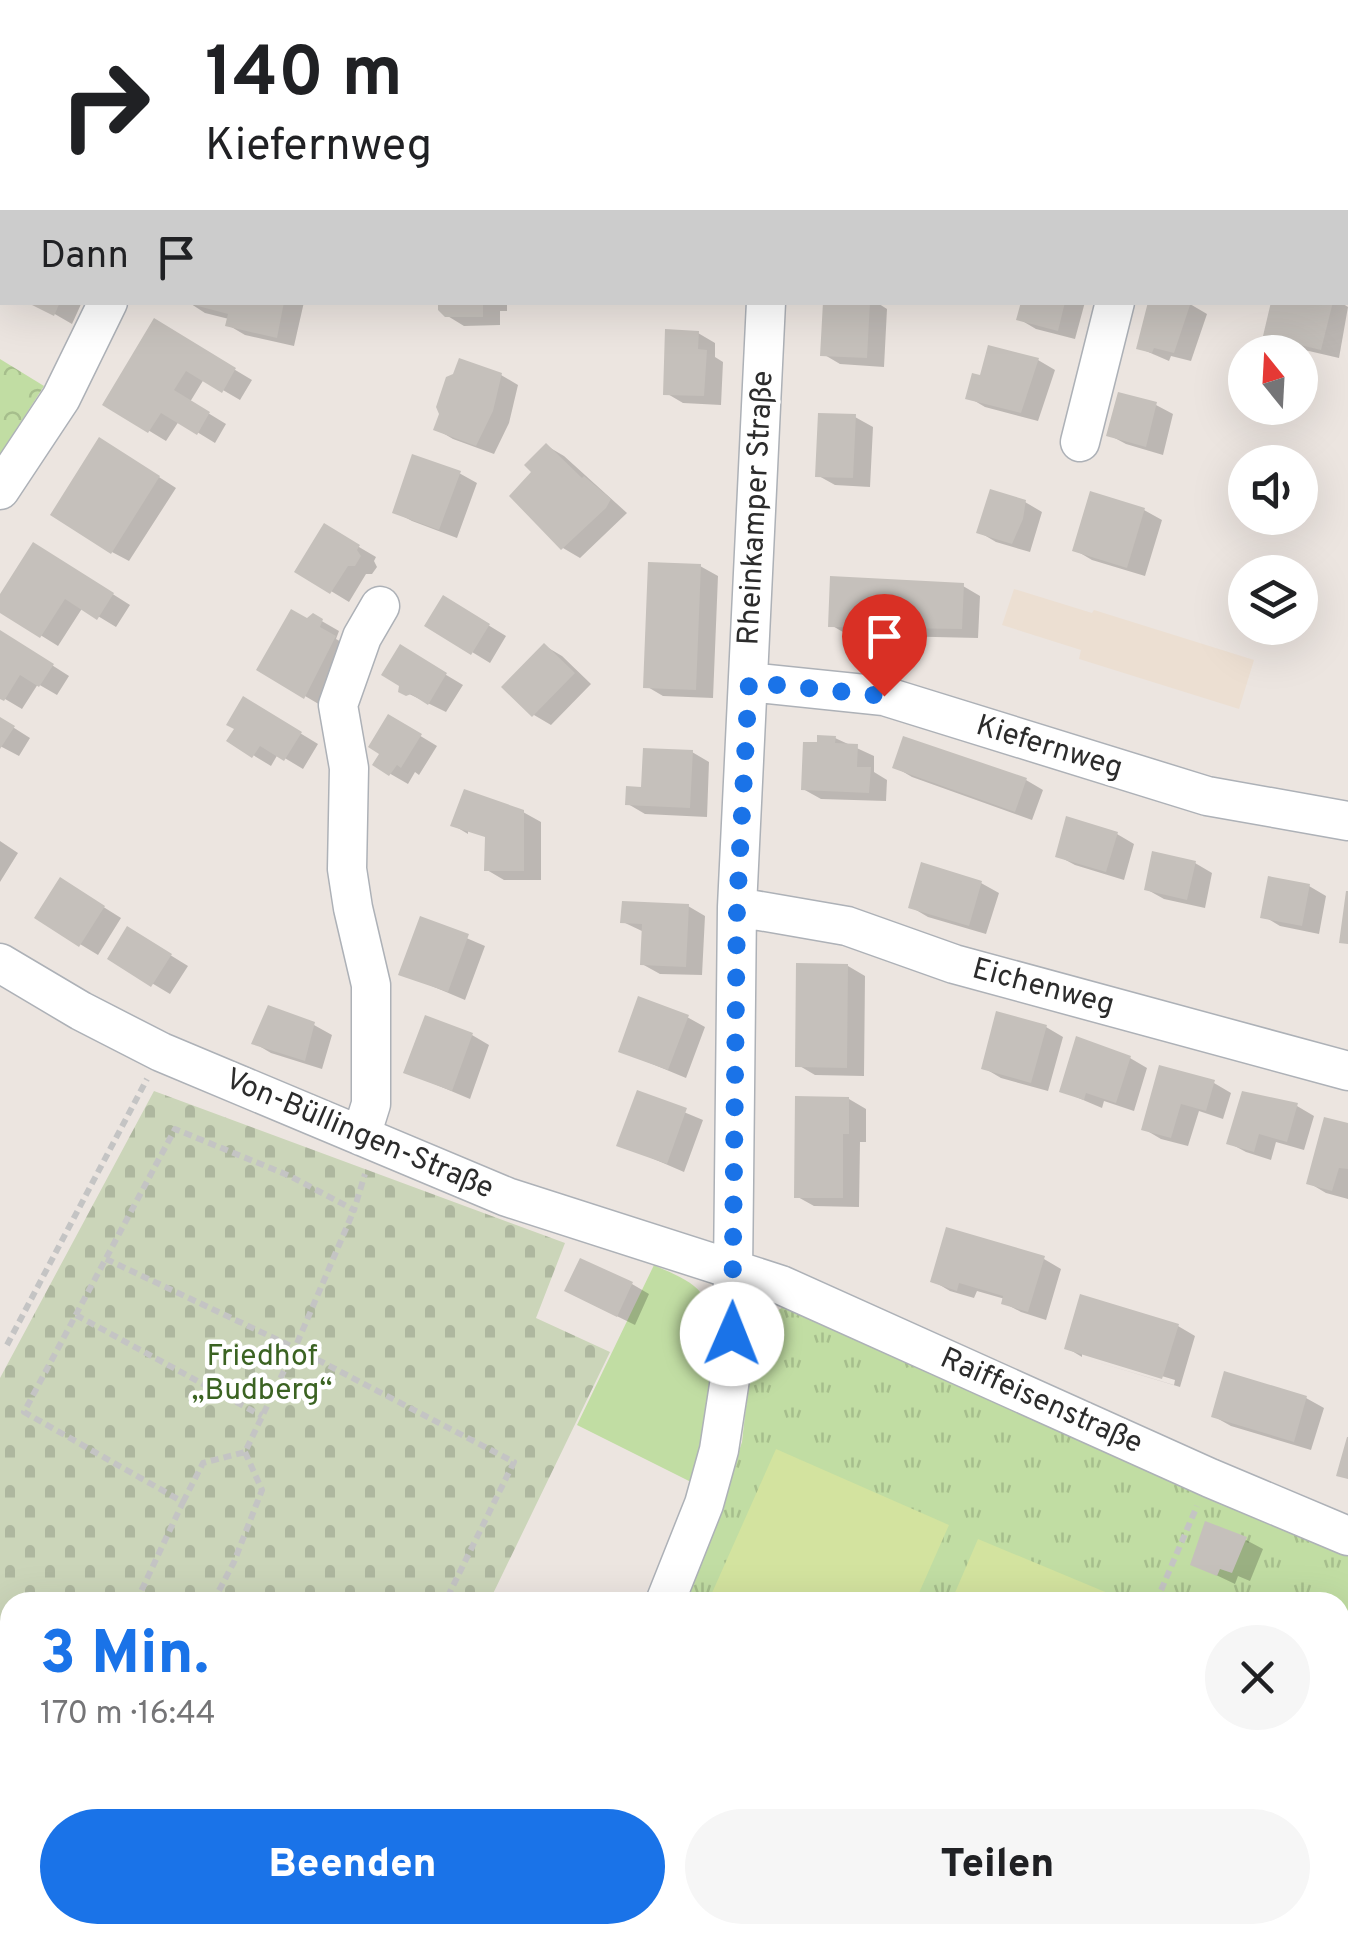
<!DOCTYPE html>
<html lang="de">
<head>
<meta charset="utf-8">
<style>
	body { margin:0; font-family:Overpass,sans-serif; background:#f6f6f6; color:#202124; height:100vh; display:flex; flex-direction:column; font-size:38px; white-space:nowrap }
	* { box-sizing:border-box; margin:0 }
	p { font-size:32px; color:#757577 }
	.icon { flex:none; width:55px; height:55px; fill:none; stroke:currentColor; stroke-width:2; stroke-linecap:round; stroke-linejoin:round }
	.map { position:relative; flex:1; overflow:hidden }
	.drawer { position:absolute; left:0px; top:1592px; width:1350px; height:352px; display:flex; flex-direction:column; background:#fff; border-radius:30px 30px 0 0; box-shadow:0 10px 40px #0002 }
	.drawer>* { flex:none }
	.top-card { position:absolute; left:0px; top:0px; width:1350px; height:305px; box-shadow:0 10px 40px #0002; background:#fff; color:#202124; overflow:hidden }
	.needle { width:65px; rotate:342deg }
	.tools { position:absolute; left:1228px; top:335px; display:grid; gap:20px }
	.tools a { display:grid; place-items:center; width:90px; height:90px; border-radius:50%; background:#fff; box-shadow:0 10px 40px #0002; font-size:50px }
	.pin { position:absolute; display:grid; place-items:center; width:85px; height:85px; color:#fff; margin:-102px -42px; border-radius:50% 50% 50% 0; rotate:-45deg; box-shadow:0 0 10px #0007 }
	.pin .icon { rotate:45deg }
	.me { position:absolute; width:110px; margin:-55px; rotate:1deg; stroke-linejoin:round; filter:drop-shadow(0 0 8px #0008) }
	.turn { display:flex; align-items:center; gap:35px; height:210px; padding:0 40px; font-size:45px }
	.turn .icon { width:130px; height:130px; stroke-width:2.5 }
	.turn b { display:block; font-size:70px; line-height:85px }
	.then { display:flex; align-items:center; height:95px; padding:0 40px; background:#0003; gap:20px; font-size:38px }
	.round { display:grid; place-items:center; flex:none; width:105px; height:105px; border-radius:52px; background:#f6f6f6 }
	.overview { display:flex; align-items:center; justify-content:space-between; height:170px; padding:0 40px }
	h1 { font-size:60px; font-weight:800; line-height:75px; color:#1a73e8 }
	.primary-button { display:flex; gap:20px; margin-top:auto; padding:20px 40px }
	.primary-button a { flex:1; height:115px; border-radius:60px; background:#1a73e8; color:#fff; font-size:40px; font-weight:800; line-height:115px; text-align:center }
	.primary-button a+a { background:#f6f6f6; color:#202124 }
	.map>svg:first-child { display:block }
</style>
</head>
<body>
<div class="map">
<svg width="1348" height="1943" viewBox="0 0 1348 1943">
	<defs>
		<pattern id="forest-crowns" width="20" height="18" patternUnits="userSpaceOnUse" patternTransform="scale(2.5)"><rect width="20" height="18" fill="#c1dda3"/><path d="M2 6a3 3 0 1 1 6 0M12 15a3 3 0 1 1 6 0" fill="none" stroke="#a6be8c"/></pattern>
		<pattern id="cemetery-stones" width="16" height="16" patternUnits="userSpaceOnUse" patternTransform="scale(2.5)"><rect width="16" height="16" fill="#cbd5b9"/><path d="M2 7V4a2 2 0 0 1 4 0v3zM10 15v-3a2 2 0 0 1 4 0v3z" fill="#aeb79f"/></pattern>
		<pattern id="park-tufts" width="24" height="20" patternUnits="userSpaceOnUse" patternTransform="scale(2.5)"><rect width="24" height="20" fill="#c1dda3"/><path d="M3 7l-1-3M5 7V3M7 7l1-3M15 17l-1-3M17 17v-4M19 17l1-3" fill="none" stroke="#a6be8c"/></pattern>
	</defs>
	<rect width="100%" height="100%" fill="#ece5e0"/>
	<path fill="#ecdfd2" d="M 1014,589 L 1092,613 L 1094,610 L 1254,660 L 1239,709 L 1079,659 L 1081,650 L 1002,625 Z"/>
	<path fill="#c1dda3" d="M 891,0 L 1209,0 L 890,2 Z
		M 654,1265 C 669,1272 691,1280 701,1293 C 730,1331 705,1440 699,1486 L 577,1425 Z"/>
	<path fill="url(#forest-crowns)" d="M 0,359 L 44,386 L 0,455 Z"/>
	<path fill="url(#cemetery-stones)" d="M 154,1091 L 565,1243 L 536,1318 L 610,1352 L 489,1602 L 10,1602 L 10,1935 L 324,1935 L 320,1943 L 0,1943 L 0,1378 Z"/>
	<path fill="url(#park-tufts)" d="M 783,1307 L 1348,1553 L 1348,1943 L 525,1943 L 529,1935 L 1340,1935 L 1340,1602 L 684,1602 L 700,1567 L 742,1442 L 755,1326 Z"/>
	<path fill="#d3e39f" d="M 776,1449 L 949,1525 L 915,1602 L 708,1602 Z
		M 978,1539 L 1122,1599 L 1120,1602 L 951,1602 Z
		M 1340,1771 L 1348,1775 L 1348,1943 L 1178,1943 L 1181,1935 L 1340,1935 Z"/>
	<path fill="#0003" d="M 94,0 L 160,0 L 94,2 Z
		M 241,0 L 268,0 L 281,2 L 241,2 Z
		M 333,0 L 385,0 L 389,2 L 332,2 Z
		M 34,302 L 82,302 L 72,324 Z
		M 188,302 L 304,302 L 294,346 L 245,335 L 228,325 L 229,319 L 205,313 Z
		M 440,302 L 507,302 L 507,311 L 500,311 L 500,325 L 464,326 L 446,315 Z
		M 825,302 L 876,302 L 887,309 L 884,367 L 840,364 L 823,354 Z
		M 1023,302 L 1085,302 L 1075,339 L 1036,329 L 1019,319 Z
		M 1273,302 L 1340,302 L 1348,307 L 1339,358 L 1283,345 L 1266,335 Z
		M 1190,304 L 1207,314 L 1191,361 L 1171,356 L 1169,361 L 1139,348 Z
		M 155,322 L 252,380 L 240,400 L 204,379 L 190,402 L 226,424 L 215,443 L 179,421 L 166,441 L 105,404 Z
		M 698,333 L 715,343 L 715,357 L 723,362 L 721,405 L 683,403 L 666,393 Z
		M 989,348 L 1038,360 L 1055,370 L 1038,421 L 985,407 L 968,397 L 982,378 Z
		M 501,375 L 518,385 L 509,423 L 494,454 L 453,439 L 436,429 Z
		M 1156,405 L 1173,414 L 1163,455 L 1126,444 L 1109,435 Z
		M 855,417 L 873,427 L 870,487 L 835,485 L 817,475 Z
		M 547,446 L 564,456 L 627,513 L 580,558 L 563,548 L 535,472 Z
		M 117,450 L 176,488 L 129,561 L 112,552 Z
		M 459,473 L 477,483 L 457,538 L 412,521 L 395,512 Z
		M 1025,502 L 1042,512 L 1030,552 L 996,542 L 979,532 Z
		M 1144,510 L 1162,520 L 1145,576 L 1092,560 L 1075,550 Z
		M 325,527 L 376,557 L 374,561 L 377,567 L 372,574 L 366,574 L 349,602 L 298,571 Z
		M 51,555 L 130,605 L 116,627 L 83,607 L 58,646 L 0,610 L 0,598 Z
		M 700,566 L 718,576 L 713,698 L 663,696 L 646,686 Z
		M 963,586 L 980,596 L 978,638 L 848,635 L 831,625 Z
		M 444,598 L 506,636 L 490,663 L 428,625 Z
		M 313,616 L 339,631 L 336,639 L 352,648 L 322,706 L 259,669 Z
		M 0,632 L 69,676 L 57,695 L 38,684 L 22,709 L 0,696 Z
		M 545,646 L 562,656 L 591,684 L 551,725 L 534,715 Z
		M 401,648 L 463,685 L 446,712 L 401,690 Z
		M 244,699 L 318,744 L 303,769 L 278,754 L 271,766 L 230,741 L 237,728 Z
		M 389,717 L 437,746 L 419,775 L 415,772 L 408,784 L 375,765 L 383,753 Z
		M 0,719 L 30,738 L 19,756 L 0,746 Z
		M 835,738 L 874,756 L 874,772 L 887,780 L 886,801 L 821,799 L 803,789 L 820,744 Z
		M 692,752 L 709,762 L 707,817 L 645,814 L 628,804 Z
		M 895,767 L 1026,780 L 1043,790 L 1032,820 L 912,777 Z
		M 523,812 L 541,822 L 541,880 L 504,880 L 487,870 L 498,839 L 468,829 L 468,834 L 453,825 Z
		M 1117,834 L 1134,844 L 1124,880 L 1075,865 L 1058,856 Z
		M 0,841 L 18,853 L 0,882 Z
		M 1195,863 L 1212,873 L 1205,908 L 1164,899 L 1146,889 Z
		M 981,883 L 999,893 L 986,934 L 928,917 L 911,907 Z
		M 1309,886 L 1326,896 L 1319,934 L 1280,926 L 1263,916 Z
		M 78,891 L 121,918 L 98,955 L 37,918 Z
		M 688,906 L 705,916 L 702,975 L 660,974 L 642,964 L 644,932 L 623,922 Z
		M 422,919 L 485,946 L 465,1000 L 401,973 Z
		M 128,929 L 188,966 L 170,994 L 110,958 Z
		M 848,966 L 865,976 L 864,1076 L 815,1075 L 798,1065 Z
		M 687,1017 L 705,1027 L 686,1078 L 621,1051 Z
		M 314,1025 L 332,1035 L 322,1069 L 271,1053 L 254,1043 Z
		M 1046,1027 L 1063,1037 L 1048,1091 L 1001,1078 L 984,1068 Z
		M 472,1035 L 489,1045 L 470,1099 L 406,1072 Z
		M 1078,1040 L 1130,1058 L 1147,1068 L 1134,1111 L 1104,1101 L 1102,1108 L 1062,1091 Z
		M 1160,1068 L 1214,1083 L 1231,1093 L 1223,1119 L 1199,1111 L 1188,1146 L 1161,1139 L 1144,1129 Z
		M 638,1093 L 703,1120 L 684,1172 L 619,1144 Z
		M 849,1099 L 866,1109 L 866,1142 L 860,1142 L 859,1207 L 814,1206 L 796,1196 Z
		M 1297,1106 L 1314,1116 L 1304,1150 L 1276,1142 L 1271,1160 L 1246,1152 L 1229,1143 Z
		M 1348,1126 L 1348,1199 L 1326,1193 L 1309,1183 Z
		M 1044,1259 L 1061,1269 L 1046,1320 L 1021,1312 L 1004,1303 L 1005,1299 L 977,1291 L 974,1298 L 950,1291 L 933,1281 Z
		M 632,1284 L 649,1294 L 635,1325 L 584,1300 Z
		M 1178,1326 L 1195,1336 L 1180,1387 L 1084,1358 L 1174,1385 L 1175,1380 L 1082,1352 L 1082,1357 L 1067,1348 Z
		M 1306,1398 L 1324,1408 L 1311,1450 L 1231,1426 L 1213,1416 Z
		M 1246,1540 L 1263,1549 L 1250,1581 L 1238,1576 L 1235,1584 L 1193,1564 Z
		M 820,1935 L 951,1935 L 948,1943 L 817,1943 Z"/>
	<path fill="#c5c0bb" d="M 26,302 L 60,302 L 54,316 Z
		M 183,302 L 284,302 L 277,338 L 225,326 L 228,314 Z
		M 438,302 L 483,302 L 483,317 L 445,317 L 438,310 Z
		M 823,302 L 870,302 L 867,358 L 820,356 Z
		M 1021,302 L 1065,302 L 1058,331 L 1016,320 Z
		M 1148,302 L 1191,302 L 1174,353 L 1154,348 L 1152,353 L 1136,349 Z
		M 1271,302 L 1333,302 L 1321,350 L 1263,336 Z
		M 154,318 L 236,368 L 222,393 L 186,371 L 174,390 L 210,412 L 197,435 L 161,413 L 148,433 L 102,405 Z
		M 665,329 L 699,331 L 698,349 L 707,350 L 704,396 L 663,395 Z
		M 988,345 L 1039,358 L 1021,413 L 965,399 L 972,373 L 980,375 Z
		M 459,358 L 502,373 L 493,411 L 476,446 L 433,430 L 439,414 L 436,407 L 446,377 L 453,374 Z
		M 1118,392 L 1157,402 L 1146,447 L 1106,436 Z
		M 818,413 L 856,414 L 853,478 L 815,477 Z
		M 99,437 L 160,476 L 111,554 L 50,515 Z
		M 546,443 L 582,478 L 584,476 L 611,499 L 606,508 L 561,550 L 509,496 L 531,472 L 524,465 Z
		M 412,454 L 461,471 L 439,530 L 392,513 Z
		M 990,489 L 1026,500 L 1023,519 L 1012,544 L 976,533 Z
		M 1090,491 L 1145,508 L 1127,568 L 1072,551 Z
		M 324,523 L 360,545 L 357,550 L 361,556 L 355,566 L 348,566 L 330,594 L 294,572 Z
		M 33,542 L 114,593 L 97,620 L 65,599 L 40,638 L 0,613 L 0,594 Z
		M 648,562 L 701,564 L 696,690 L 643,688 Z
		M 830,576 L 964,583 L 962,629 L 828,627 Z
		M 443,595 L 490,624 L 471,655 L 424,626 Z
		M 291,609 L 307,618 L 313,613 L 323,619 L 320,627 L 336,636 L 304,699 L 256,670 Z
		M 0,630 L 54,664 L 39,687 L 20,675 L 4,701 L 0,699 Z
		M 544,643 L 575,673 L 532,717 L 501,687 Z
		M 400,644 L 447,673 L 428,705 L 411,694 L 406,696 L 398,692 L 399,686 L 381,675 Z
		M 243,696 L 302,732 L 284,761 L 260,746 L 252,758 L 226,741 L 234,729 L 226,725 Z
		M 388,714 L 422,734 L 401,768 L 397,765 L 389,776 L 372,765 L 379,754 L 368,747 Z
		M 0,717 L 15,726 L 0,749 Z
		M 817,735 L 836,736 L 835,743 L 858,744 L 857,767 L 871,767 L 869,793 L 801,790 L 803,742 L 817,742 Z
		M 903,736 L 1027,778 L 1015,812 L 892,768 Z
		M 643,748 L 693,750 L 690,808 L 625,805 L 626,786 L 641,787 Z
		M 464,789 L 524,810 L 524,871 L 484,871 L 485,837 L 450,826 Z
		M 1066,816 L 1118,832 L 1106,872 L 1055,857 Z
		M 1152,851 L 1196,861 L 1187,900 L 1144,890 Z
		M 921,862 L 982,881 L 969,926 L 908,908 Z
		M 1268,876 L 1310,884 L 1302,926 L 1260,918 Z
		M 60,877 L 105,906 L 79,947 L 34,918 Z
		M 1346,891 L 1348,891 L 1348,944 L 1339,943 Z
		M 622,901 L 689,904 L 686,967 L 640,965 L 642,924 L 620,923 Z
		M 420,916 L 469,934 L 448,992 L 398,975 Z
		M 127,926 L 172,954 L 151,987 L 107,959 Z
		M 796,963 L 848,964 L 847,1068 L 795,1067 Z
		M 638,996 L 689,1015 L 668,1070 L 618,1052 Z
		M 268,1005 L 315,1022 L 305,1061 L 251,1044 Z
		M 996,1011 L 1047,1025 L 1031,1083 L 981,1069 Z
		M 425,1015 L 473,1033 L 452,1091 L 403,1073 Z
		M 1076,1036 L 1131,1056 L 1116,1103 L 1086,1093 L 1084,1100 L 1059,1092 Z
		M 1159,1065 L 1215,1080 L 1206,1111 L 1181,1104 L 1171,1138 L 1141,1130 Z
		M 637,1090 L 687,1108 L 667,1164 L 616,1146 Z
		M 1242,1091 L 1298,1103 L 1287,1142 L 1259,1134 L 1254,1152 L 1226,1144 Z
		M 795,1096 L 849,1097 L 849,1134 L 843,1134 L 843,1198 L 794,1198 Z
		M 1324,1117 L 1348,1123 L 1348,1169 L 1339,1168 L 1332,1191 L 1306,1184 Z
		M 946,1227 L 1045,1256 L 1028,1312 L 1001,1304 L 1003,1296 L 959,1283 L 957,1291 L 930,1282 Z
		M 580,1258 L 633,1282 L 617,1317 L 564,1291 Z
		M 1080,1294 L 1179,1324 L 1162,1379 L 1064,1349 Z
		M 1224,1371 L 1307,1396 L 1294,1442 L 1211,1417 Z
		M 1347,1437 L 1348,1437 L 1348,1479 L 1336,1476 Z
		M 1205,1521 L 1247,1537 L 1232,1573 L 1220,1569 L 1217,1576 L 1190,1565 Z
		M 817,1935 L 914,1935 L 910,1943 L 814,1943 Z"/>
	<g fill="none" stroke-linecap="round" stroke-linejoin="round">
		<g stroke="#adb1b7" stroke-width="41">
			<path id="street" d="M 680,0 L 701,2
				M 747,0 L 748,2
				M 197,2 L 198,0
				M 0,138 L 2,140
				M 1348,215 L 1348,216
				M 1080,442 L 1115,302
				M 0,490 L 61,398 L 108,302
				M 749,682 L 884,696 L 1207,796 L 1348,821
				M 737,907 L 847,926 L 954,964 L 1348,1071
				M 0,963 L 81,1011 L 161,1052 L 507,1197 L 781,1285 L 1210,1478 L 1348,1536
				M 361,1136 L 371,1104 L 371,985 L 353,908 L 347,869 L 349,768 L 338,705 L 362,637 L 380,606
				M 665,1602 L 704,1504 L 719,1450 L 732,1366 L 737,907 L 766,302
				M 510,1943 L 514,1935"/>
		</g>
		<path stroke="#c4c4c4" stroke-width="6" stroke-dasharray="8 5" stroke-linecap="butt" d="M 106,1259 L 295,1348 L 514,1462 L 445,1602
			M 76,1315 L 262,1416
			M 7,1345 L 147,1079
			M 183,1502 L 203,1463 L 245,1452 L 295,1348 L 354,1210
			M 136,1602 L 183,1502 L 24,1412 L 175,1129 L 290,1176 L 354,1210 L 365,1174
			M 213,1602 L 234,1562 L 262,1490 L 245,1452
			M 1156,1602 L 1197,1506
			M 0,1713 L 10,1718
			M 0,1903 L 10,1908
			M 62,1935 L 78,1943
			M 14,1943 L 18,1935
			M 273,1943 L 279,1935
			M 1013,1943 L 1016,1935"/>
		<use href="#street" stroke="#fff" stroke-width="38"/>
	</g>
	<g fill="none" stroke-linecap="round" stroke-linejoin="round">
		<path stroke="#1a73e8" stroke-width="18" stroke-dasharray="0 32.4" d="M 732,1334 L 737,907 L 749,682 L 884,696"/>
	</g>
	<g text-anchor="middle" dominant-baseline="central" stroke-width="9" stroke-linejoin="round" paint-order="stroke">
		<g font-size="30" fill="#2c2c2c" stroke="#fff">
			<text transform="translate(757 508) rotate(-87)">Rheinkamper Straße</text>
			<text transform="translate(1049 748) rotate(17)">Kiefernweg</text>
			<text transform="translate(1043 988) rotate(15)">Eichenweg</text>
			<text transform="translate(359 1135) rotate(23)">Von-Büllingen-Straße</text>
			<text transform="translate(1041 1402) rotate(24)">Raiffeisenstraße</text>
		</g>
		<g font-size="30" fill="#3b6322" stroke="#fff">
			<text x="262" y="1357">Friedhof<tspan x="262" dy="34">„Budberg“</tspan></text>
		</g>
	</g>
</svg>
<div class="tools">
<a><svg class="needle" viewBox="-14 -14 28 28"><path d="M0-13l5 13h-10z" fill="#e53935"/><path d="M0 13l5-13h-10z" fill="#757577"/></svg></a>
<a><svg class="icon" aria-label="sound" viewBox="0 0 24 24"><path d="M4 9h4l5-4v14l-5-4H4zM17 9q2 3 0 6"/></svg></a>
<a><svg class="icon" aria-label="layers" viewBox="0 0 24 24"><path d="M12 4l9 5-9 5-9-5zM3 14l9 5 9-5"/></svg></a>
</div>
<div class="pin" style="left:884px;top:696px;background:#d93025"><svg class="icon" aria-label="arrive" viewBox="0 0 24 24"><path d="M6 21V4h12l-3 4 3 4H6"/></svg></div>
<svg class="me" style="left:732px;top:1334px" viewBox="-20 -20 40 40"><circle r="19" fill="#fff"/><path d="M0-13L10 11 0 6-10 11z" fill="#1a73e8"/></svg>
<div class="top-card">
<div class="turn"><svg class="icon" aria-label="right" viewBox="0 0 24 24"><path d="M7 20v-9h11M14 6l5 5-5 5"/></svg><div><b>140 m</b>Kiefernweg</div></div>
<div class="then">Dann<svg class="icon" aria-label="arrive" viewBox="0 0 24 24"><path d="M6 21V4h12l-3 4 3 4H6"/></svg></div>
</div>
<section class="drawer">
<div class="overview"><div><h1>3 Min.</h1><p>170 m · 16:44</p></div><a class="round"><svg class="icon" aria-label="close" viewBox="0 0 24 24"><path d="M6 6l12 12M18 6L6 18"/></svg></a></div>
<div class="primary-button"><a>Beenden</a><a>Teilen</a></div>
</section>
</div>
</body>
</html>
